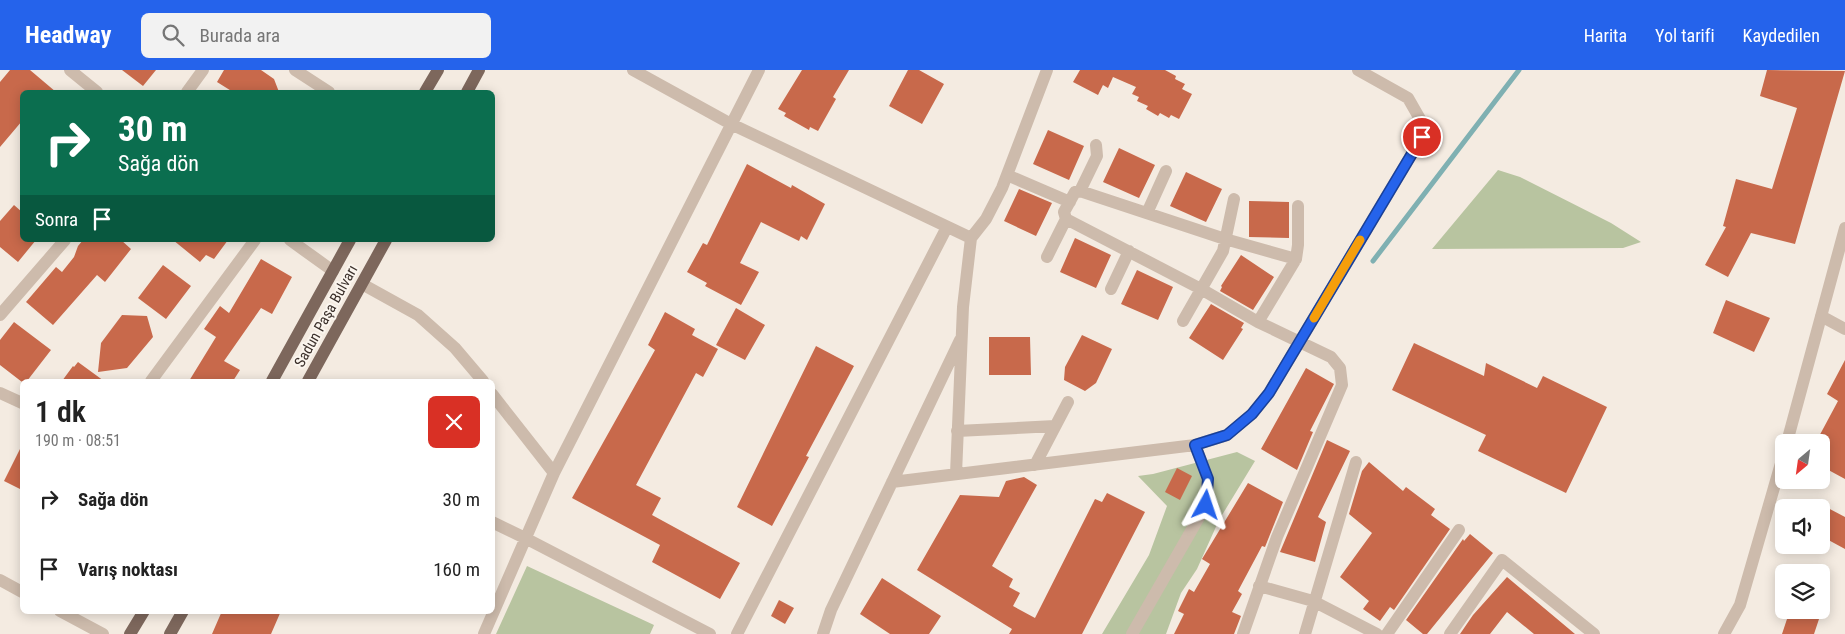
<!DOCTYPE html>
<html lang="tr">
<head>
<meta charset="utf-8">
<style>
	body { margin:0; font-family:"Roboto Condensed",sans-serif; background:#f2f2f2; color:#222; height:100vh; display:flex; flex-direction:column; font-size:19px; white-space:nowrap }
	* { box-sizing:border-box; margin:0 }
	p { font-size:16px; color:#767676 }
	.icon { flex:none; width:28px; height:28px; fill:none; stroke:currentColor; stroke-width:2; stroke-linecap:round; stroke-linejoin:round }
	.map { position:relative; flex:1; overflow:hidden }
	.side { position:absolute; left:20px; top:309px; width:475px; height:235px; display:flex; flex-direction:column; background:#fff; border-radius:8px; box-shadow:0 2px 12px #0003 }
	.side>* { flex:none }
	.banner { position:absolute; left:20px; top:20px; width:475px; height:152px; border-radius:8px; box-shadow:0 2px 12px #0003; background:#0b6e4f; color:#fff; overflow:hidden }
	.needle { width:32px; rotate:209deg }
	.buttons { position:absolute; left:1775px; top:364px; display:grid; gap:10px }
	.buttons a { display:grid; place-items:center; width:55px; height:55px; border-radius:8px; background:#fff; box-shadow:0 2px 12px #0003; font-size:25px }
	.pin { position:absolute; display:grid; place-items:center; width:42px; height:42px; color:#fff; margin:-21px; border:2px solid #fff; border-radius:50%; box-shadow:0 1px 5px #0007 }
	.me { position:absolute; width:55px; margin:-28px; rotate:5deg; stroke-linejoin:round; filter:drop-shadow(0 0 4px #0008) }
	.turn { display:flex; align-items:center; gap:18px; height:105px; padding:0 15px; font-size:22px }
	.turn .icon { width:65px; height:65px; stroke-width:2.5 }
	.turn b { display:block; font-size:35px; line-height:42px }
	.then { display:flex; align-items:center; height:48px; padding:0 15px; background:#0003; gap:10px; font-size:19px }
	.round { display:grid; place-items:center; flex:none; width:52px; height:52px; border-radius:8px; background:#f2f2f2 }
	.summary { display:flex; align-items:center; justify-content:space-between; height:85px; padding:0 15px }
	h1 { font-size:30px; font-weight:600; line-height:38px }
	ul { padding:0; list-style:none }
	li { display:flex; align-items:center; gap:15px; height:70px; padding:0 15px }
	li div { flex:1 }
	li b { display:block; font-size:19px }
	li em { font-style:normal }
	header { display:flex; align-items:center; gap:30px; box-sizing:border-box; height:70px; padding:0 25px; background:#2563eb; color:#fff }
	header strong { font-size:24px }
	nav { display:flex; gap:28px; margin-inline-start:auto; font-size:18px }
	.search { width:350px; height:45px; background:#f2f2f2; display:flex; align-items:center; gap:12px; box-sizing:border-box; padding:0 18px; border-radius:8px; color:#767676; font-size:19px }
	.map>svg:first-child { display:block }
</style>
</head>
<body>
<header>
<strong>Headway</strong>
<div class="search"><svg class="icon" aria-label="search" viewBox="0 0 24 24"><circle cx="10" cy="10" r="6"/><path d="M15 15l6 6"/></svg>Burada ara</div>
<nav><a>Harita</a><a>Yol tarifi</a><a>Kaydedilen</a></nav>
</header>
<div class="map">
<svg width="1845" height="564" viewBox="0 0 1845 564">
	<rect width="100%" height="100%" fill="#f4ebe1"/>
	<path fill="#b8c4a0" d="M 1498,100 L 1520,107 L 1611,153 L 1641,172 L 1623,178 L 1432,179 Z
		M 1237,382 L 1255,391 L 1219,450 L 1197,499 L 1181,523 L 1166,564 L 1102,564 L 1149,485 L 1167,436 L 1138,406 L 1153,404 Z
		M 527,496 L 654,555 L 650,564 L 496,564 Z"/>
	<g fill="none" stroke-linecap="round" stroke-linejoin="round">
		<path stroke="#7fb0b2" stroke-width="5" d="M 1373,191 L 1519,0"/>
	</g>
	<path fill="#c8694b" d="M 10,0 L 30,0 L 56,22 L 22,22 L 22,51 L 0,77 L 0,12 Z
		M 122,0 L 156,0 L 143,16 Z
		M 224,0 L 261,0 L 274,9 L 279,22 L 233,22 L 217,12 Z
		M 802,0 L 849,0 L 833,27 L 836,29 L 818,61 L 810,57 L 809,60 L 784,46 L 786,43 L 778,39 Z
		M 908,0 L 919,0 L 944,14 L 922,54 L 889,36 Z
		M 1080,0 L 1165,0 L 1176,6 L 1175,9 L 1185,14 L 1182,19 L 1192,24 L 1179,49 L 1171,45 L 1169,48 L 1160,43 L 1158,46 L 1146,39 L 1148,36 L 1137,31 L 1139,27 L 1132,24 L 1136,17 L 1113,7 L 1108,18 L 1103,15 L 1098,25 L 1073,12 Z
		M 1767,0 L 1845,1 L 1795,174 L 1751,163 L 1728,207 L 1705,195 L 1726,157 L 1723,156 L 1736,109 L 1772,119 L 1797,38 L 1760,26 Z
		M 1048,60 L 1084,76 L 1069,110 L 1033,94 Z
		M 1119,78 L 1155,95 L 1139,128 L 1103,112 Z
		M 747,94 L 791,118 L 792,115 L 825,134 L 807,170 L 801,166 L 799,171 L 761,152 L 740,193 L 759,202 L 741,235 L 705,216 L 707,213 L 687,202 L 703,173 L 707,175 Z
		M 1186,102 L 1222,119 L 1206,152 L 1170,136 Z
		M 1019,119 L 1052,133 L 1036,166 L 1004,151 Z
		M 1249,131 L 1289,132 L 1289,168 L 1249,167 Z
		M 14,135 L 22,142 L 22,170 L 36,170 L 18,192 L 0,177 L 0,151 Z
		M 1075,168 L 1111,185 L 1096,218 L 1060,202 Z
		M 83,170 L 121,170 L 131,179 L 105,212 L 97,205 L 53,255 L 26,232 L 56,197 L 62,202 L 74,187 L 78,176 Z
		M 173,170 L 228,170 L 214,189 L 206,185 L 200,192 Z
		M 1241,185 L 1274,207 L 1253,240 L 1220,221 L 1222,217 L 1221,216 Z
		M 261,189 L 292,207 L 272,244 L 261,238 L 224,291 L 240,300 L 233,311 L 189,311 L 216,267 L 204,259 L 220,236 L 229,243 Z
		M 163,195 L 191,216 L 166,249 L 138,228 Z
		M 1137,200 L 1173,217 L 1158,250 L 1121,234 Z
		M 1726,230 L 1770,248 L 1754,282 L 1713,263 Z
		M 1211,234 L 1244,253 L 1241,258 L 1243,259 L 1223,290 L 1189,268 Z
		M 736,238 L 765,255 L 745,290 L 716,275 Z
		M 665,242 L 695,259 L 692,265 L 718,279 L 703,307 L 696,303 L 636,415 L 661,428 L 652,445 L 740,493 L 720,529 L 652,492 L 660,475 L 572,428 L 655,280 L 648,275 Z
		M 122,245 L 147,246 L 153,267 L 127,298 L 98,302 L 101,273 Z
		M 14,252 L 51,280 L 27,311 L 22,312 L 0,295 L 0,270 Z
		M 1082,265 L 1112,279 L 1096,313 L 1085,321 L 1064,310 L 1065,297 Z
		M 989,267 L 1030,267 L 1031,305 L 989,305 Z
		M 1414,273 L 1484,306 L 1486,293 L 1537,318 L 1543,306 L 1607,337 L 1566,423 L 1478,381 L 1486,365 L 1392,320 Z
		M 816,276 L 854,296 L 806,386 L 809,387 L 772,456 L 737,437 Z
		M 1845,290 L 1845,409 L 1821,396 L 1821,372 L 1816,372 L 1838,331 L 1827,324 Z
		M 78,292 L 104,311 L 62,311 L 73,296 L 74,297 Z
		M 1306,298 L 1334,314 L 1310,361 L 1313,362 L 1297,400 L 1261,379 Z
		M 1327,370 L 1350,381 L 1318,447 L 1326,452 L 1315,492 L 1280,482 Z
		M 22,375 L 22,420 L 4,411 Z
		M 1369,392 L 1403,421 L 1406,417 L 1435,439 L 1431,445 L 1450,459 L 1394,540 L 1390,537 L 1380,551 L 1363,539 L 1369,531 L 1340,507 L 1372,463 L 1349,444 L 1362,401 Z
		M 1177,398 L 1192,406 L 1180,430 L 1165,422 Z
		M 1024,407 L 1037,415 L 992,496 L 1013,509 L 1009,517 L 1020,523 L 1013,536 L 1035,548 L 1095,429 L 1102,432 L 1107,423 L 1145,442 L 1082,564 L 1009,564 L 1012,559 L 917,500 L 960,425 L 999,427 L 1006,411 Z
		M 1248,413 L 1283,432 L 1265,477 L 1262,476 L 1238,521 L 1242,524 L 1232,542 L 1241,546 L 1234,564 L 1174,564 L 1184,544 L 1178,541 L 1189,519 L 1194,522 L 1210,494 L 1202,489 Z
		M 1826,437 L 1845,447 L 1845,479 L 1821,466 L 1821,446 Z
		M 1470,464 L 1493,483 L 1427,564 L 1423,564 L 1406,550 L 1463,469 L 1464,471 Z
		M 1507,507 L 1544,538 L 1575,564 L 1534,564 L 1507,542 L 1490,564 L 1460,564 L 1473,545 Z
		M 882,508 L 941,546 L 929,564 L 890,564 L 860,544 Z
		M 779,530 L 794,538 L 785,554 L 771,546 Z
		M 1790,540 L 1822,540 L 1814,564 L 1782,564 Z
		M 222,541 L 281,541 L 271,564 L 212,564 Z"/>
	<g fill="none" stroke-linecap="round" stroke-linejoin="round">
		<path stroke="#cdbbac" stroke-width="12" d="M 70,0 L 97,22
			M 295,0 L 329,22
			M 633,0 L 731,54 L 971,168
			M 187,22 L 203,0
			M 1007,105 L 1070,132
			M 1080,121 L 1097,86 L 1096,75
			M 1147,143 L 1166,101
			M 290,170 L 333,201
			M 1047,187 L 1066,149
			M 362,214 L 418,245 L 455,278 L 483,311
			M 1111,219 L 1129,181
			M 0,245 L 65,170
			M 1821,246 L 1845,259
			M 1183,251 L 1223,181 L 1234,129
			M 1258,252 L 1296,189 L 1298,175 L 1298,136
			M 151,311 L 255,170
			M 0,323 L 22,333
			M 492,324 L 554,403
			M 957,361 L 1055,356
			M 1787,372 L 1845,158
			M 1035,395 L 1068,332
			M 956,404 L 963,237 L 971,168 L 986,149 L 1002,118 L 1047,0
			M 892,412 L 1195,375 L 1227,365 L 1252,344 L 1269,323 L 1422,67 L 1420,49 L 1408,28 L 1358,0
			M 492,452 L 525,468 L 710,564
			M 0,510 L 22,522
			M 1259,516 L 1313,531 L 1377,564
			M 60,541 L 103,564
			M 484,564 L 554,403 L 759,0
			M 737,564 L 947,157
			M 823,564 L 831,540 L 960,270
			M 1132,564 L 1206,435 L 1208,409 L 1195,375
			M 1243,564 L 1277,467 L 1342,315 L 1340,298 L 1331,287 L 1258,252 L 1201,219 L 1066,149 L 1064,142 L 1075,122 L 1080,121 L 1225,169 L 1296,189
			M 1305,564 L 1356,392
			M 1387,564 L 1459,460
			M 1450,564 L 1502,490 L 1594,564
			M 1724,564 L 1740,535 L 1784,383"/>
		<path stroke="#7d675c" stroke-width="12" d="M 425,22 L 438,0
			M 467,22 L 479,0
			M 272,311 L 350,170
			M 308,311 L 386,170
			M 130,564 L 144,541
			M 170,564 L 183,541"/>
	</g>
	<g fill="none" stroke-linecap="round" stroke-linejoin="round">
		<g stroke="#184099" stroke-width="12">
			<path id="route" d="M 1206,435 L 1208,409 L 1195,375 L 1227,365 L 1252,344 L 1269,323 L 1422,67"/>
		</g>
		<use href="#route" stroke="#2563eb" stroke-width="9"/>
		<path stroke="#f59e0b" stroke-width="9" d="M 1314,248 L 1360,170"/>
	</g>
	<g text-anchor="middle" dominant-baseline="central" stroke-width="4" stroke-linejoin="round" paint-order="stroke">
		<g font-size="15" fill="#3b302b" stroke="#fbf5ee">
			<text transform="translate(326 246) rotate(-61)">Sadun Paşa Bulvarı</text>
		</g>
	</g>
</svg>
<div class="buttons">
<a><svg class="needle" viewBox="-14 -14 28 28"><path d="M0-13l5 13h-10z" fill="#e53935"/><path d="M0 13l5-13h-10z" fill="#767676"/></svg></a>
<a><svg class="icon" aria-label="sound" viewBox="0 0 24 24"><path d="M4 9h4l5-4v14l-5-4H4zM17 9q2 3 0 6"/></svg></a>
<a><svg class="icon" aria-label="layers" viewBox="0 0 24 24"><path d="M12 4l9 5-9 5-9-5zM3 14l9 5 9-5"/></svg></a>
</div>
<div class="pin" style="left:1422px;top:67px;background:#d93025"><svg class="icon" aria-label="arrive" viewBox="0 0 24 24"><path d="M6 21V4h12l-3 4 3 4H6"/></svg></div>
<svg class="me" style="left:1206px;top:435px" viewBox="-20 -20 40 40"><path d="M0-17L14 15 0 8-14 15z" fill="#2563eb" stroke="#fff" stroke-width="4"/></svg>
<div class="banner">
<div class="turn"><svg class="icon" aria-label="right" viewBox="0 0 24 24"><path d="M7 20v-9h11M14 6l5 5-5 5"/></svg><div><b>30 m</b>Sağa dön</div></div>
<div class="then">Sonra<svg class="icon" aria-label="arrive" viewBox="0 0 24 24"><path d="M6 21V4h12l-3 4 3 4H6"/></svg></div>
</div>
<section class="side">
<div class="summary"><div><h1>1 dk</h1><p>190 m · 08:51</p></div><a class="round" style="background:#d93025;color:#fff"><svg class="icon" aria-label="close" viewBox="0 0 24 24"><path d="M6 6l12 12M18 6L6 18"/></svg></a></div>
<ul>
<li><svg class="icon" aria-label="right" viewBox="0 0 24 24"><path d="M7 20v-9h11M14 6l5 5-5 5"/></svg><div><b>Sağa dön</b></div><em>30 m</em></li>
<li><svg class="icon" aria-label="arrive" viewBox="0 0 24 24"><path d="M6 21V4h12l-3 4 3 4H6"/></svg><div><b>Varış noktası</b></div><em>160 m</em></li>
</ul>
</section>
</div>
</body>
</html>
